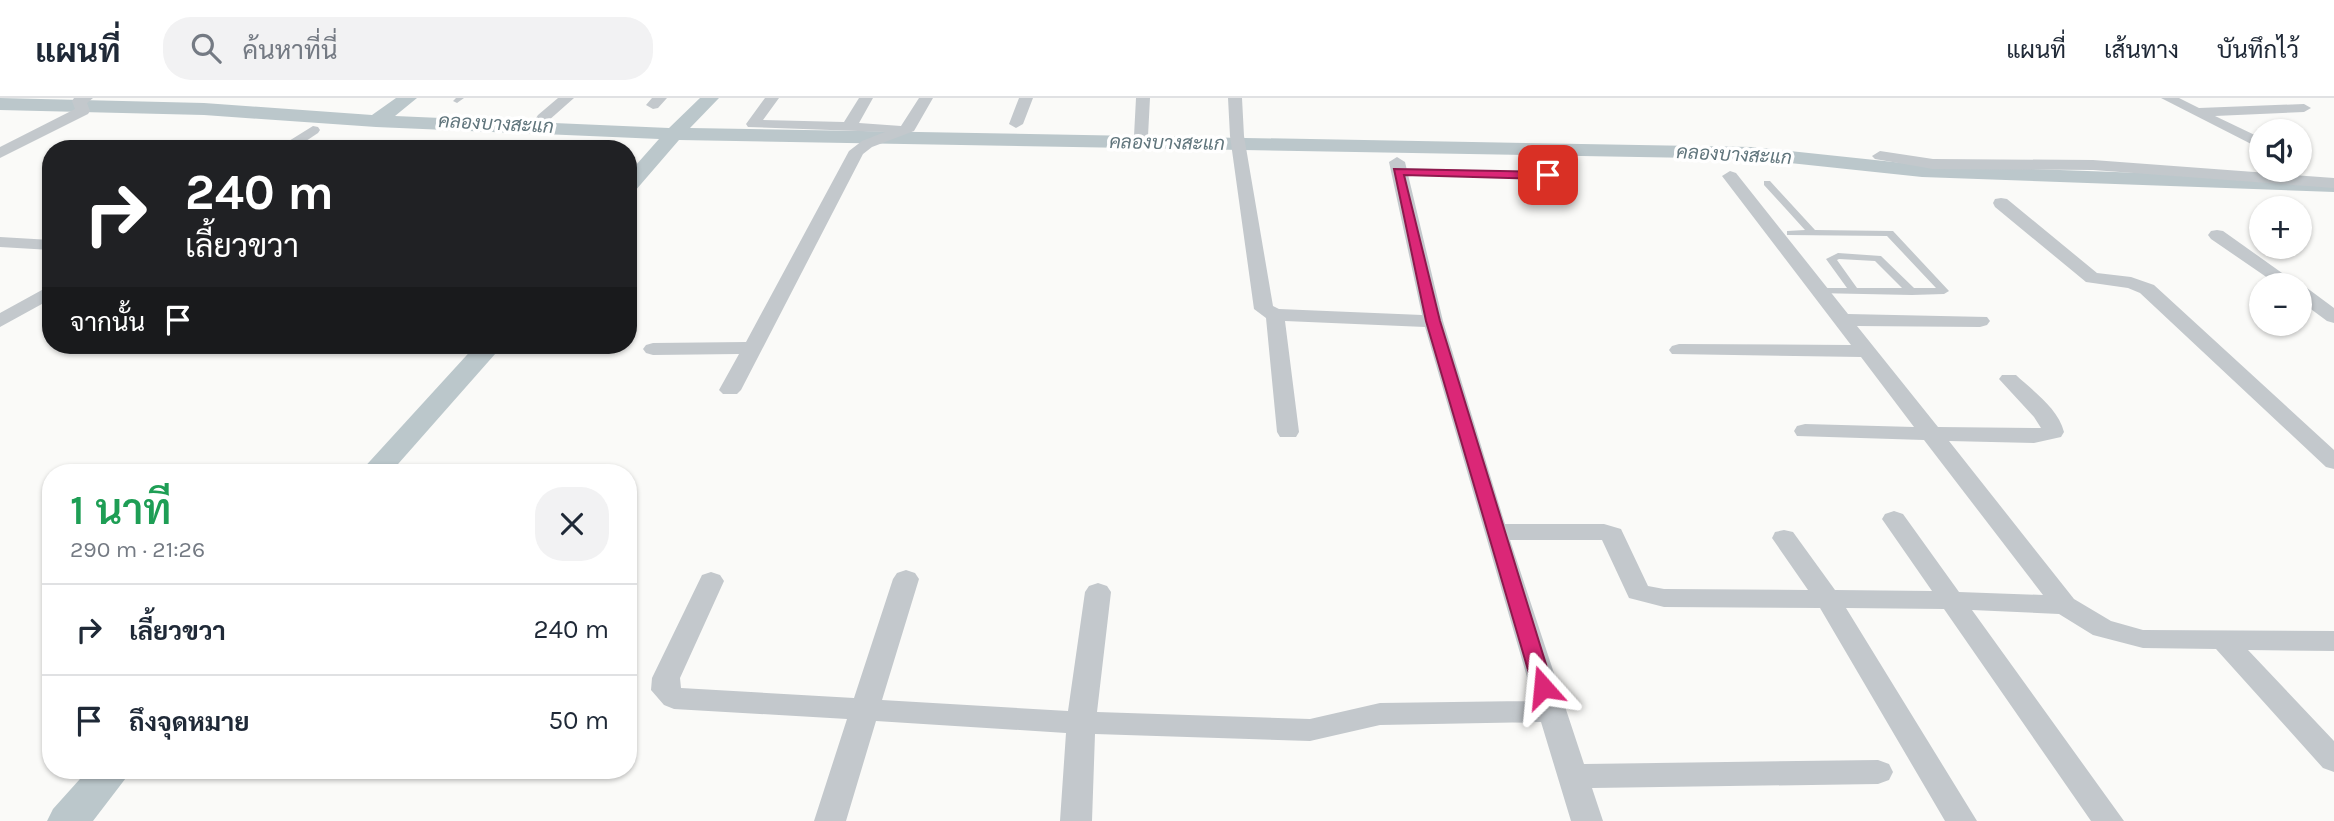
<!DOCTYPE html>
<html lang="th">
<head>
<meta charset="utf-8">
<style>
	body { margin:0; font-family:Karla,Sarabun,sans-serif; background:#f2f2f3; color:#1f2937; height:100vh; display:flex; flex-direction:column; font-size:26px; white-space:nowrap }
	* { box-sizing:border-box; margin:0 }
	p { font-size:23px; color:#747a83 }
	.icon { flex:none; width:38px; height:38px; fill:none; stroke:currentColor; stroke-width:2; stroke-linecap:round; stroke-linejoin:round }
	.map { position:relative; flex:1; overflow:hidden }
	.drawer { position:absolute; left:42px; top:366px; width:595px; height:315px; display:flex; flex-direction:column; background:#fff; border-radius:28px; box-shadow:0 2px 5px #0004 }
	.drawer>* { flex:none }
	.top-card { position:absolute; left:42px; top:42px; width:595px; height:214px; border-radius:28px; box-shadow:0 2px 5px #0004; background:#202124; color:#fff; overflow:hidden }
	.fabs { position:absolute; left:2249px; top:21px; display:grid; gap:14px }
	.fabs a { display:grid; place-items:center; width:63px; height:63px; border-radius:50%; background:#fff; box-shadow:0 2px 5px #0004; font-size:35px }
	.pin { position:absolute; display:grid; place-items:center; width:60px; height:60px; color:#fff; margin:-30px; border-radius:14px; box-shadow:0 4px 10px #0006 }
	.me { position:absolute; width:77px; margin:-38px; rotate:342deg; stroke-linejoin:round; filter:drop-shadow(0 0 5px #0008) }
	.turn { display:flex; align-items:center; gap:24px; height:147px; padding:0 28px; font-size:32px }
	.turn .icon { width:91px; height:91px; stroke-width:2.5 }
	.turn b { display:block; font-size:49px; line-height:60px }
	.then { display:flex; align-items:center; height:66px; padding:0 28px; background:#0003; gap:14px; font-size:26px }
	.round { display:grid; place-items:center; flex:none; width:74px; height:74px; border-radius:28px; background:#f2f2f3 }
	.summary { display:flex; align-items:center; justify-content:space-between; height:119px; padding:0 28px }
	h1 { font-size:42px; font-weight:600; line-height:52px; color:#1e9e55 }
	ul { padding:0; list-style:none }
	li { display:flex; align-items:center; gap:21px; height:91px; padding:0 28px; border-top:2px solid #e0e1e3 }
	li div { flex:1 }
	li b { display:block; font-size:26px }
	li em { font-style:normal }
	header { display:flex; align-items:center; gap:42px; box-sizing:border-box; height:98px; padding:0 35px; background:#fff; border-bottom:2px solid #e0e1e3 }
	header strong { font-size:33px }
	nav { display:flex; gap:38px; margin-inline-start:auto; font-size:24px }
	.search { width:490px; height:63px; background:#f2f2f3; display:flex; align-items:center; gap:18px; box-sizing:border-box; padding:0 24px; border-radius:28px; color:#747a83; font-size:26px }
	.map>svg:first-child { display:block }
</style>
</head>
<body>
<header>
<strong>แผนที่</strong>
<div class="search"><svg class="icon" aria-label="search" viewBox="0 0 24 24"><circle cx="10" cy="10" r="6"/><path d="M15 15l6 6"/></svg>ค้นหาที่นี่</div>
<nav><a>แผนที่</a><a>เส้นทาง</a><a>บันทึกไว้</a></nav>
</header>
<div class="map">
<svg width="2334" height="723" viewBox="0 0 2334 723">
	<rect width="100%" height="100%" fill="#fafaf8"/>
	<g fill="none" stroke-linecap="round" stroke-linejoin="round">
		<path fill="#bbc7cb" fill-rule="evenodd" d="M 0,0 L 204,5 L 372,17 L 396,0 L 417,0 L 395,18 L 669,30 L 700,0 L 719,0 L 690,30 L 1753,49 L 1922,67 L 2334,82 L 2334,94 L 1922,79 L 1753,61 L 679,42 L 635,93 L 628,95 L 628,76 L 659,41 L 376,29 L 204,17 L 0,12 Z
			M 476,247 L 503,247 L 391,374 L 360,374 Z
			M 88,672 L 132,672 L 93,723 L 47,723 L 53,711 Z"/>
		<path fill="#c3c8cc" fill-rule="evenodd" d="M 456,0 L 464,0 L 457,5 L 453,3 Z
			M 1398,70 L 1548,74 L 1552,77 L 1548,80 L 1395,75 L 1395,71 Z
			M 1764,83 L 1770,83 L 1815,132 L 1893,133 L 1949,193 L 1944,196 L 1912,197 L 1815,195 L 1815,191 L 1819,190 L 1847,190 L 1826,161 L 1838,155 L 1881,158 L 1914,190 L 1936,190 L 1887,138 L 1787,137 L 1787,133 L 1805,132 L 1764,87 ZM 1839,161 L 1875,163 L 1902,190 L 1857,190 L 1837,162 Z"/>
		<path fill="#c3c8cc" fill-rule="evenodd" d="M 74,0 L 93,0 L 87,5 L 90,13 L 88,16 L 0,60 L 0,49 L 75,11 L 72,3 Z
			M 558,0 L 574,0 L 548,23 L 538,23 L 536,20 L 538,17 Z
			M 652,0 L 667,0 L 658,10 L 653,11 L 646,7 Z
			M 765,0 L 779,0 L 763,22 L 844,24 L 859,0 L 873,0 L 859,25 L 901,28 L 919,0 L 933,0 L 914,33 L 872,49 L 863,56 L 741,292 L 737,296 L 723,296 L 719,292 L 739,256 L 653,257 L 646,255 L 643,251 L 646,247 L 653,245 L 746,244 L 849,53 L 862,43 L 885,34 L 748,29 L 746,26 Z
			M 1019,0 L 1033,0 L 1023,26 L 1016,30 L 1009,26 Z
			M 1136,0 L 1150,0 L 1148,38 L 1141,42 L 1134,38 Z
			M 1228,0 L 1242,0 L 1244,38 L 1273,208 L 1279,211 L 1422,217 L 1389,64 L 1397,59 L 1405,64 L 1443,223 L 1505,426 L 1604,426 L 1621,431 L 1648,488 L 1664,491 L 1808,492 L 1772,440 L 1775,434 L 1784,432 L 1793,434 L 1835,492 L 1932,493 L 1882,421 L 1885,416 L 1894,413 L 1903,416 L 1959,494 L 2043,497 L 1924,342 L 1797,338 L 1794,333 L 1797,328 L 1805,326 L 1914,329 L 1861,259 L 1672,256 L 1669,252 L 1672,248 L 1679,246 L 1851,247 L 1722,78 L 1730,73 L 1736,75 L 1848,216 L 1987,219 L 1990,223 L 1987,227 L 1980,229 L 1857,228 L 1938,329 L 2041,330 L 2034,319 L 1999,281 L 2002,277 L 2016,277 C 2033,293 2058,310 2064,334 L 2061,339 L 2034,345 L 1949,343 L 2074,501 L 2111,523 L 2143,532 L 2334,533 L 2334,553 L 2248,552 L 2334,643 L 2334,674 L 2323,670 L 2216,551 L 2143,550 L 2093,537 L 2059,516 L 1972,512 L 2124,723 L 2091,723 L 1944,511 L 1846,510 L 1977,723 L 1945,723 L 1820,510 L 1664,509 L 1629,500 L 1602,442 L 1510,442 L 1584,666 L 1878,662 L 1889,666 L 1893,674 L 1889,682 L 1878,686 L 1592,690 L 1603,723 L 1571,723 L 1541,624 L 1380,627 L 1310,643 L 1095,636 L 1092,723 L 1060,723 L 1066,635 L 876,623 L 846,723 L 814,723 L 847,621 L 674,611 L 664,607 L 651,592 L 652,580 L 702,477 L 711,474 L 720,477 L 724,483 L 680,580 L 681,590 L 854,600 L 893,481 L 897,475 L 906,472 L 915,475 L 919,481 L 882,602 L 1068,613 L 1085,494 L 1089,488 L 1098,485 L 1107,488 L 1111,494 L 1097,614 L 1310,621 L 1380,605 L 1534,603 L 1425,229 L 1285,223 L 1299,334 L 1296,339 L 1280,339 L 1277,334 L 1266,220 L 1254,211 L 1230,38 Z
			M 2161,0 L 2179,0 L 2199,10 L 2304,6 L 2311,10 L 2304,14 L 2215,18 L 2261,40 L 2261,51 Z
			M 313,28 L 318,29 L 320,32 L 318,35 L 294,51 L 276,51 Z
			M 1880,53 L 1933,61 L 2093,62 L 2334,80 L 2334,90 L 2093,72 L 1933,71 L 1875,61 L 1872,58 Z
			M 2001,100 L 2007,101 L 2097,175 L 2131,179 L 2154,187 L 2334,352 L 2334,371 L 2326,369 L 2140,195 L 2128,190 L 2086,184 L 1995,109 L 1993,105 L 1995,101 Z
			M 2217,132 L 2223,133 L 2299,187 L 2278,187 L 2211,141 L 2208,137 L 2211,133 Z
			M 0,139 L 51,142 L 51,152 L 0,149 Z
			M 51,187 L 51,201 L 0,229 L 0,215 Z
			M 2300,188 L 2307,190 L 2334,210 L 2334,225 L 2327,223 L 2300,203 Z"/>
	</g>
	<path fill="#db2777" stroke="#8e194d" stroke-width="2" d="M 1394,71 L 1548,74 L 1553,77 L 1548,81 L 1404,77 L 1440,223 L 1553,589 L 1550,595 L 1543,597 L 1536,595 L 1533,589 L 1426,223 Z"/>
	<g text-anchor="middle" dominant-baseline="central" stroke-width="7" stroke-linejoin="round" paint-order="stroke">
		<g font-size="19" font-style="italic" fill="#60757c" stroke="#fff">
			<text transform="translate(496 26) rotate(3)">คลองบางสะแก</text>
			<text transform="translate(1167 45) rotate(1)">คลองบางสะแก</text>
			<text transform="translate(1734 57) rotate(3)">คลองบางสะแก</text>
		</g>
	</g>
</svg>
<div class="fabs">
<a><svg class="icon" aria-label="sound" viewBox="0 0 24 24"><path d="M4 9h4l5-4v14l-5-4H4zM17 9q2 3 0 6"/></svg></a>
<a>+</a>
<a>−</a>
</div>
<div class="pin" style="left:1548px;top:77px;background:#d93025"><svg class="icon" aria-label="arrive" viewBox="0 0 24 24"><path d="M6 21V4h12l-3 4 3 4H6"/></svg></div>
<svg class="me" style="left:1543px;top:589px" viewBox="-20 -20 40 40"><path d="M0-17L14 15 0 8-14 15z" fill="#db2777" stroke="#fff" stroke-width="4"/></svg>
<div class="top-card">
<div class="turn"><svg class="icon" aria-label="right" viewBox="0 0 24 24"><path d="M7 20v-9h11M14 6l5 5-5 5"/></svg><div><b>240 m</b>เลี้ยวขวา</div></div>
<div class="then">จากนั้น<svg class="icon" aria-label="arrive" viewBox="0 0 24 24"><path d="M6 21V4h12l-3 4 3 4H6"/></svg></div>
</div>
<section class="drawer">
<div class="summary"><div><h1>1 นาที</h1><p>290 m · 21:26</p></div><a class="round"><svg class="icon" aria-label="close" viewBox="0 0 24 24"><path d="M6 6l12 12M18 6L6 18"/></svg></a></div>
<ul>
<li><svg class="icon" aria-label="right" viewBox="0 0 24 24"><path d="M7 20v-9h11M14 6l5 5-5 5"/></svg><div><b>เลี้ยวขวา</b></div><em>240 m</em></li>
<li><svg class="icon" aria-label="arrive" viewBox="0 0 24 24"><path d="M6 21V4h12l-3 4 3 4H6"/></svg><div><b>ถึงจุดหมาย</b></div><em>50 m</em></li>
</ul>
</section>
</div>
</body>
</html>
